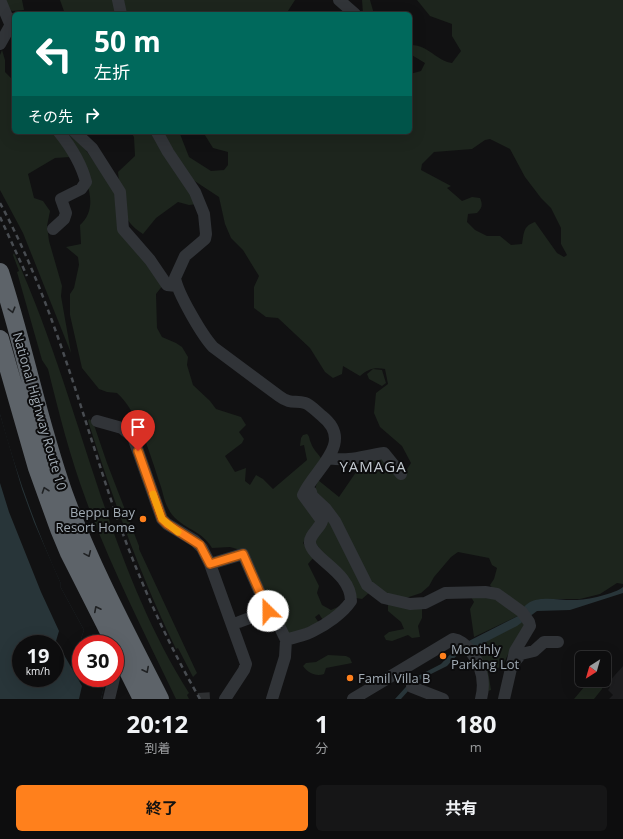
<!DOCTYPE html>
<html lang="ja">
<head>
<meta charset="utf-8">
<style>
	body { margin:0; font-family:"Open Sans","Noto Sans JP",sans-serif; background:#161617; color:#f1f3f6; height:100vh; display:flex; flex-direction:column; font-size:15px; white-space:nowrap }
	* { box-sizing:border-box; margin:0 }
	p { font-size:13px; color:#9a9c9e }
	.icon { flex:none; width:22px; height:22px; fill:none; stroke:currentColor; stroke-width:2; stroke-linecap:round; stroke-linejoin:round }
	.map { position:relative; height:699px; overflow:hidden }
	.sheet { display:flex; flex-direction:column; background:#0d0d0e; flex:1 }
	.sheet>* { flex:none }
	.guide { position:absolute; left:12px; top:12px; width:400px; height:122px; border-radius:6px; box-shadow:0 4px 16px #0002,0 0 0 1px #2d2d2e; background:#00695c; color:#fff; overflow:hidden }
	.needle { width:26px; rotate:217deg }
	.controls { position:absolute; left:575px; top:651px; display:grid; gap:8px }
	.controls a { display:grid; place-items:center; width:36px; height:36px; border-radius:6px; background:#0d0d0e; box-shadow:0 4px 16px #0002,0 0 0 1px #2d2d2e; font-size:20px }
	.speed { position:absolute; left:12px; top:635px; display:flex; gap:8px; font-size:20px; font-weight:700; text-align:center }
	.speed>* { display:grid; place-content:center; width:52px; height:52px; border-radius:50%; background:#0d0d0e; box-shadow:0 4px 16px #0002,0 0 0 1px #2d2d2e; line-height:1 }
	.speed small { font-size:10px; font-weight:400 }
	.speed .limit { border:6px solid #d22; background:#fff; color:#111 }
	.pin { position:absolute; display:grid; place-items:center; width:34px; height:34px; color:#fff; margin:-41px -17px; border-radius:50% 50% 50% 0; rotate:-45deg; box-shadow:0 0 4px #0007 }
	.pin .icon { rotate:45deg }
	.me { position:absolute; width:44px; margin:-22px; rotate:337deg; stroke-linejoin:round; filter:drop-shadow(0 0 3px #0008) }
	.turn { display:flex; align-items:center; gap:14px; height:84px; padding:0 16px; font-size:18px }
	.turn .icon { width:52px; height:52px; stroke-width:2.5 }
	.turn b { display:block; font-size:28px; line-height:34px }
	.then { display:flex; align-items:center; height:38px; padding:0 16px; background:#0003; gap:8px; font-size:15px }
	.eta { display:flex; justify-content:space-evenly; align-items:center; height:68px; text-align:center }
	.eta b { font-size:24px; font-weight:700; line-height:28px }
	.button { display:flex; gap:8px; margin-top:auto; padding:8px 16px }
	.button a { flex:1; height:46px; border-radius:6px; background:#ff801c; color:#111; font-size:16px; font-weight:700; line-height:46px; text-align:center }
	.button a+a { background:#161617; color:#f1f3f6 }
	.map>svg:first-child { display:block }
</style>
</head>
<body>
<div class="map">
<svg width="623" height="699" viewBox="0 0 623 699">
	<rect width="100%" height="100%" fill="#111112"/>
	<path fill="#1d1d1f" d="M 623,666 L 623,699 L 609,699 L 613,695 L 608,690 L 610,687 L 607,684 Z"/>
	<path fill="#1d251d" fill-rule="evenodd" d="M 5,0 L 22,0 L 24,10 L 12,11 L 8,8 Z
		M 60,0 L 115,0 L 118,14 L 65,14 Z
		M 121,0 L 295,0 L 286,14 L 124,14 Z
		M 362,0 L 370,0 L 374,14 L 363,14 Z
		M 417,0 L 623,0 L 623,584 L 617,583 L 600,594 L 580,599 L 542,599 L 522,608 L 493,589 L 490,585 L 494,579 L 497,568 L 492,565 L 489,558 L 458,552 L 451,557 L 434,577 L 429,586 L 421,593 L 406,598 L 391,597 L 375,587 L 316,494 L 315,489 L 318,480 L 339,497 L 365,459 L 381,456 L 402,477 L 411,463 L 402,446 L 380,427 L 374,413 L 376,393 L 388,384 L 385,369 C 374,367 368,369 360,376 L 343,366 L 342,374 L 333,378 L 325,372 L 310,348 L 278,318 L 266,317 L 254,308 L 254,287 L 259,276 L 243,250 L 231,238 L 225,224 L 219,197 L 187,176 L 160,132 L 176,132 L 180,134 L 189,157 L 211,171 L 224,170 L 228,165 L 228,152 L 213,148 L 203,132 L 410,132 L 410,74 L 421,71 L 425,63 L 410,54 L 410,45 C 427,44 437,61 452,63 L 461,51 L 452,36 L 452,24 L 430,16 ZM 490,139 L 510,149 L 525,177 L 541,198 L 551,208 L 561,228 L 561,244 L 567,255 L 564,257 L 557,253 L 535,222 C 523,226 524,233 522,244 L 511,245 L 500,236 L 487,236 L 475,230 L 467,222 L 468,214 L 477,213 C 482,208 483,205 480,198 L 472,197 L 462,201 L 447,188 L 451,186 L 421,170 L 422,164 L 434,152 L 472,149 L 485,140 Z
		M 2,50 L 5,60 L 5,72 L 12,79 L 14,72 L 14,132 L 56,132 L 70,157 L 55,158 L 28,174 L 34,198 L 43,201 L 50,211 L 47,226 L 49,241 L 62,286 L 61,296 L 71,353 L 23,233 L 0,190 L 0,55 Z
		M 61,132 L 70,132 L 75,135 L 117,194 L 118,209 L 163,285 L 156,294 L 157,328 L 162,337 L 176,343 L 182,347 L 188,357 L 187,365 L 193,385 L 210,401 L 216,409 L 241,417 L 246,425 L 239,432 L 244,439 L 242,443 L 225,456 L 235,472 L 246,468 L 245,481 L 250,485 L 256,475 L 263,479 L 273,489 L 307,460 L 304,445 L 300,446 L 301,438 L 303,435 L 307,434 C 310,437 309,439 311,443 C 313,450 319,454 322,460 L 312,478 L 318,520 L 303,543 L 314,557 L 308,564 L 319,586 L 317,593 L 322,605 L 331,610 L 347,603 L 323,620 L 319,614 L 315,617 L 319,623 L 291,634 L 285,632 L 274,605 L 272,606 L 244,551 L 230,547 L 212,548 C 202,529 177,528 168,508 C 164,501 163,492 160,484 C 151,457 138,411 117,393 L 107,392 L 99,389 L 82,368 L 70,315 L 70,294 L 74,288 L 79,265 L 78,257 L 66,247 L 81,244 L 80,225 C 107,201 74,156 61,132 Z
		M 131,132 L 154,132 L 197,204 L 189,205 L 178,202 L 156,218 L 143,234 C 118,219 121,197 118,172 L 135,156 L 134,137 Z
		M 14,253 C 80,397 104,558 189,693 L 187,695 L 189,699 L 176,699 C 145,634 111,568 86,500 C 70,457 59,413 48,369 L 42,360 L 17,272 L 19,271 L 13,255 Z
		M 373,369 L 382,370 L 386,383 L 382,386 L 369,379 L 367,374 Z
		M 89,419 L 93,422 L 107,463 L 139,546 L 139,549 L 195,669 L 197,673 L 193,677 L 178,648 L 176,649 C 140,575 113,499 88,421 Z
		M 325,514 L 370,592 L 362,599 L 356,598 L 314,541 L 323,526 Z
		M 471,597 L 499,599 L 520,615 L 474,637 L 470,609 L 474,602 Z
		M 388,602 L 422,607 L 422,618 L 418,626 L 420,637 L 412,638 L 408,635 L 392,641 L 386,640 L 384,636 L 389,632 L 404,629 L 401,622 L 388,611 Z
		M 525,620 C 525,636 506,650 504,666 L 488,671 L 491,690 L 488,691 L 473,648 Z
		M 328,655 L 346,656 L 350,658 L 352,663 L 326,668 L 324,674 C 316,677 308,673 303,666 L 306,663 L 316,662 Z
		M 590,680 L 604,680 L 602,689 L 594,699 L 574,699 Z"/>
	<path fill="#283539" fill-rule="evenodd" d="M 0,414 C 16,473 36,529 61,584 L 60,586 L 84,630 L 81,639 L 84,644 L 81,644 L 81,678 L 106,678 L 101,699 L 0,699 ZM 21,644 L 55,644 L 55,678 L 21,678 Z
		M 623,587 L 623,593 L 570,610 L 537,611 L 517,626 L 478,646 L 459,653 L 447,666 L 417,681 L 401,699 L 395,699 L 414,678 L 441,664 L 457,647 L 520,615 C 527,592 554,600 572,600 C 583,601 615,594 623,587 Z"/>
	<path fill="#111112" d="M 0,414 L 22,489 L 34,522 L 61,584 L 60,586 L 84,630 L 81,639 L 84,644 L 81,644 L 81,678 L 106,678 L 101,699 L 79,699 L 82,686 L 56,641 L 59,631 L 41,592 L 9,512 L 0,483 Z"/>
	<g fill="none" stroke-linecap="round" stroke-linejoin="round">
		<path stroke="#2e3032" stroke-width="12" stroke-dasharray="12 6" stroke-linecap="butt" d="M 198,699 L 213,698"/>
		<path stroke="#313438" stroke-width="12" d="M 0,0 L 11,26
			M 118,0 L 121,14
			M 339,0 L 355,14
			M 0,44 L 14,19
			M 75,132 L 92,148 L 120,192 L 123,229 L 150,260 L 167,285 L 177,286
			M 157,132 L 168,152 L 195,192 L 204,214 L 206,234 L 205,239 L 185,256 L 175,278 C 178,294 202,335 213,347 L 279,396 C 291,405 295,400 305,403 C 311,405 318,413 322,416 C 356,443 314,469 303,495 L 322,521 C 320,528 309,535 310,543 C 312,559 351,572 351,601 C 343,613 326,625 313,631 C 307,635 294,637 286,640 L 285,657 L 272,699
			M 53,229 L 64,219 L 66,213 L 61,199 L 81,189 L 86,182 C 81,162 71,147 59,132
			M 97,421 L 122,428 L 133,437 L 162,519 L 167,524 L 195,541 L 202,548 L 210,564 L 246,664 L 244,670 L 225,699
			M 328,458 C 351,462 362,456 384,453 L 401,474
			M 311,492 L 312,496 L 326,509 L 335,521 L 367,585 L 384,598 L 410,604 L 425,603 L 445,593 L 485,592 L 497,594 L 522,612 L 529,622 L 530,626 L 515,651 L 504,699
			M 210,564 L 243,554 L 268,611 L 273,613 L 286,640
			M 239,622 L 268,611
			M 512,665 L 521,654 L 534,651 L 544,642 L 558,642
			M 412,687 L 443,699
			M 109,699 L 114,678
			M 353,699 L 453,639 C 460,640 464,644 469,649 C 481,664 486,680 481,699"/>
		<path stroke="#5d6369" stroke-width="18" d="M 0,272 C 24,345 38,421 64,494 C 90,565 126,632 160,699
			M 0,339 L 37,468 L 59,529 L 69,553 L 115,644
			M 115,645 L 142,699"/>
		<path stroke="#484c51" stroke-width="2.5" stroke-dasharray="5 4" stroke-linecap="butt" d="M 0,203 C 55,304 82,418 120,526 C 142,586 168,644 200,699
			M 0,217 L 27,276"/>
	</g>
	<defs><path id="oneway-chevron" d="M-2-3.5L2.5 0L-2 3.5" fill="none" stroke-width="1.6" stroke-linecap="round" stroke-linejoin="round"/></defs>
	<g stroke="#202224">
		<use href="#oneway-chevron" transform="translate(12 310) rotate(75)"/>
		<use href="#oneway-chevron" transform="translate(45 490) rotate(-109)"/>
		<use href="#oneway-chevron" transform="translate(88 554) rotate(66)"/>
		<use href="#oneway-chevron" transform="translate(97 609) rotate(-117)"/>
		<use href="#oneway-chevron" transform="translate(146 670) rotate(63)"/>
	</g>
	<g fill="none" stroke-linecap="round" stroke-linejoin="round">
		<g stroke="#a65312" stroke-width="10">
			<path id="route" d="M 138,451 L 162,519 L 167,524 L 200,545 L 210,564 L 243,554 L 268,611"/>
		</g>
		<use href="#route" stroke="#ff801c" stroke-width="7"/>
		<path stroke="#f59e0b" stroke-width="7" d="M 153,494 L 162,519 L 178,532"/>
	</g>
	<g fill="#ff801c" stroke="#0c0c0d" stroke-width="1.5">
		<circle cx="143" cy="519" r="4"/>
		<circle cx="443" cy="656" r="4"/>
		<circle cx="350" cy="678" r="4"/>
	</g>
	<g text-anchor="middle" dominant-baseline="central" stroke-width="4" stroke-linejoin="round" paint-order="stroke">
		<g font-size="13" fill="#a1abb4" stroke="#0c0c0d">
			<text transform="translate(40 411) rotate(74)">National Highway Route 10</text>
		</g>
		<g font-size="13" fill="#a1abb4" stroke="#0c0c0d" text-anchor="start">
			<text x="135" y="512" text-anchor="end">Beppu Bay<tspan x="135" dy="15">Resort Home</tspan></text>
			<text x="451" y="649">Monthly<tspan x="451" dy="15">Parking Lot</tspan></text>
			<text x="358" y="678">Famil Villa B</text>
		</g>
		<g font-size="15" letter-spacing="1" fill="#c2c9d0" stroke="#0c0c0d">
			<text x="373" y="466">YAMAGA</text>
		</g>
	</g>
</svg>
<div class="controls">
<a><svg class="needle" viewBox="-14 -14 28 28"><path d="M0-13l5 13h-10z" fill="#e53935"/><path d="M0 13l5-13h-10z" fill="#9a9c9e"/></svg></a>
</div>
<div class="speed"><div>19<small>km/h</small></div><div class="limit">30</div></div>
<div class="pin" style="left:138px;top:451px;background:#d93025"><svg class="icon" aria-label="arrive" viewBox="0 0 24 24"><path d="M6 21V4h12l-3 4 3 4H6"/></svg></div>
<svg class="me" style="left:268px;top:611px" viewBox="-20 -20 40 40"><circle r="19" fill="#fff"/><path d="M0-13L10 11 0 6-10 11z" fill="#ff801c"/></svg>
<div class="guide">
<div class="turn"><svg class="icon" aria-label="left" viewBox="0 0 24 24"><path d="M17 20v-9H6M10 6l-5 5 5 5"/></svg><div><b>50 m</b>左折</div></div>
<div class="then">その先<svg class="icon" aria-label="right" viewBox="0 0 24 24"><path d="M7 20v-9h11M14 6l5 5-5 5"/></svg></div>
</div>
</div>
<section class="sheet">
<div class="eta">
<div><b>20:12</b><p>到着</p></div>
<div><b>1</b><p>分</p></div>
<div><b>180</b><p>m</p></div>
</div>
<div class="button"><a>終了</a><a>共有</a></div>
</section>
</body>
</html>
